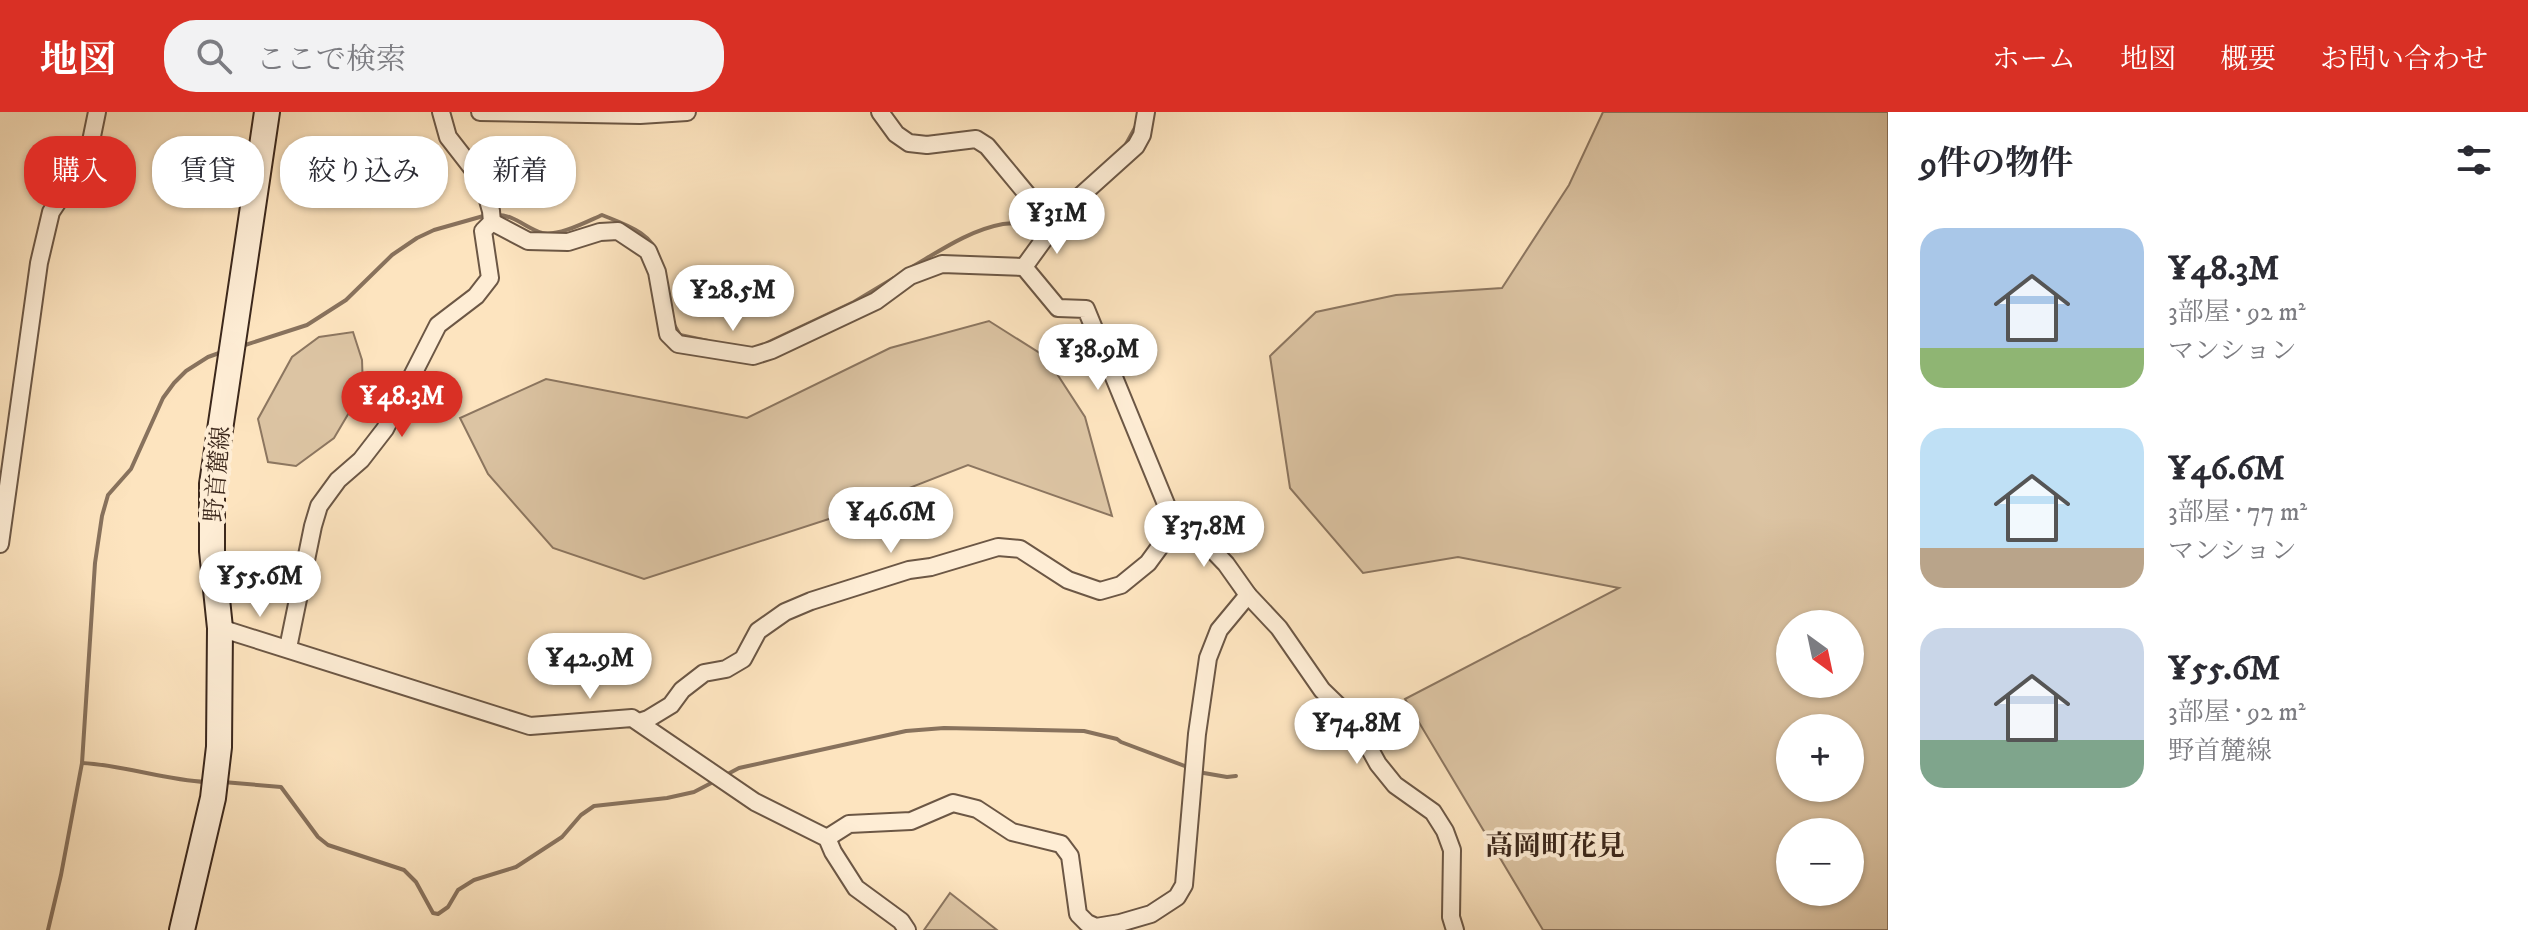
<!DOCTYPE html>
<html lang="ja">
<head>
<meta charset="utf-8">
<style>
	body { margin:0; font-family:"IM FELL DW Pica","Noto Serif JP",serif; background:#f2f2f3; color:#2b2b33; height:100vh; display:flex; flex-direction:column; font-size:30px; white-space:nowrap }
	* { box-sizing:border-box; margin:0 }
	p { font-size:26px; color:#7c7c81 }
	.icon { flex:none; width:44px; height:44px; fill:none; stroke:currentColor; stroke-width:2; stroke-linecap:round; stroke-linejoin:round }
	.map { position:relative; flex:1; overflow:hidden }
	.drawer { display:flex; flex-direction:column; background:#fff; width:640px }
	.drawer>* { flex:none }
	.top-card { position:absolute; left:24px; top:24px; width:760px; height:72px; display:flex; gap:16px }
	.needle { width:52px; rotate:147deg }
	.fabs { position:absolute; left:1776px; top:498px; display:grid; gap:16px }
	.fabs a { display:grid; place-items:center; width:88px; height:88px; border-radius:50%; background:#fff; box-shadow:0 2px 6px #0004; font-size:40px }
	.price { position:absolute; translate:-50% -68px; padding:0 18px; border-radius:28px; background:#fff; color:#222; font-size:26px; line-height:52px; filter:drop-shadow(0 2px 4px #0008) }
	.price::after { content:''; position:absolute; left:50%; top:48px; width:24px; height:18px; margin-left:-12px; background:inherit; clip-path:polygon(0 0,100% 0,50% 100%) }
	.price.current { background:#d93025; color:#fff }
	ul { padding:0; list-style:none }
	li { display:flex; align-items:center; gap:24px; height:200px; padding:0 32px }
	li span { display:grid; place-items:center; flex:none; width:224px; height:160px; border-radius:24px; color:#555 }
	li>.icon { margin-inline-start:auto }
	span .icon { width:96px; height:96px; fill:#fffc; stroke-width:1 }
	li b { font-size:34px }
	h2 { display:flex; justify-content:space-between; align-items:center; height:96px; padding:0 32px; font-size:34px }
	.chip { padding:0 28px; border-radius:32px; background:#fff; box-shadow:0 2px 6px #0004; font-size:28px; line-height:72px }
	.chip.current { background:#d93025; color:#fff }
	header { display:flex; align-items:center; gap:48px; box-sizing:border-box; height:112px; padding:0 40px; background:#d93025; color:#fff }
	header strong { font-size:38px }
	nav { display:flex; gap:44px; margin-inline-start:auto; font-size:28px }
	.search { width:560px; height:72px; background:#f2f2f3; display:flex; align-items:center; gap:20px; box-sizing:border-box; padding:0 28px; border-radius:32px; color:#7c7c81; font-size:30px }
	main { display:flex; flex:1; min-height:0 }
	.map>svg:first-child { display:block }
</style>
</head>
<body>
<header>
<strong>地図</strong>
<div class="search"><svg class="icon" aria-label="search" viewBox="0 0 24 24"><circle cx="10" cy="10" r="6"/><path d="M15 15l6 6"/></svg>ここで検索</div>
<nav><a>ホーム</a><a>地図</a><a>概要</a><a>お問い合わせ</a></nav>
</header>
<main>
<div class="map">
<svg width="1888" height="818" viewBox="0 0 1888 818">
	<rect width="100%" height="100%" fill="#fde4bf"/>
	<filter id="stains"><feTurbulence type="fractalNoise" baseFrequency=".0025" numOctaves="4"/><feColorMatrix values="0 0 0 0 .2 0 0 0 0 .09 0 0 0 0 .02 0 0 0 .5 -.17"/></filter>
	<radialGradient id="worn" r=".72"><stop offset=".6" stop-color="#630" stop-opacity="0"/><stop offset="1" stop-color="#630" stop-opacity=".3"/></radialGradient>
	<!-- green -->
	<g fill="#dcc4a3" stroke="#8c7660" stroke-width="2" fill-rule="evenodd">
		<path d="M1603 0H1888V818H1543L1405 587 1619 476 1458 445 1363 461 1290 376 1270 244 1316 200 1396 183 1502 176 1569 73ZM1850 512V572H1790V512ZM1850 616V676H1790V616ZM1850 720V780H1790V720Z"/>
		<polygon points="989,209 1046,245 1085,305 1112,404 968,353 835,405 644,467 553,436 488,362 460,306 546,267 747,306 890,236"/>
		<polygon points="353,220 362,248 363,277 334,326 296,354 268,350 258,307 292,245 319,225"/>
		<polygon points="950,781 997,818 924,818"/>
	</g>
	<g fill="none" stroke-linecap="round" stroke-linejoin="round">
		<!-- stream -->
		<g stroke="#88725d" stroke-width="4">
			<polyline points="1125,34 1136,14"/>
			<path d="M496 103C513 102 526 116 542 121 558 125 588 109 602 103 624 112 655 121 659 148"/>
			<path d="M912 155C941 138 970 118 1003 112 1016 110 1029 113 1040 108"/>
			<polyline points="673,211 680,223 708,229"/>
			<polyline points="767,231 854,190 894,166"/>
			<polyline points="242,234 307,213 346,188 392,143 417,126 434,118 487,103"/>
			<path d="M82 651C124 653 164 668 206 670"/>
			<polyline points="1198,660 1227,665 1236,664"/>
			<polyline points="724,664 739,656 906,619 944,616 1084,619 1117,627 1121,630 1190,656"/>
			<polyline points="223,670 281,675 318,725 328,733 404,758 416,770 433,801 438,802 448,795 458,778 474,768 516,755 562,725 581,703 594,694 667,686 694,680 717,668"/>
			<polyline points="48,818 61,763 82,651 95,451 102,404 108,383 131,357 163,286 174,271 186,259 208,245 222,240"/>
		</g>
	</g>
	<!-- building -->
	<rect fill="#a08a71" stroke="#3c281c" stroke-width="2" x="98" y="55" width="13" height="26"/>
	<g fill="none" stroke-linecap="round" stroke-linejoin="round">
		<defs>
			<g id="street">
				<polyline points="480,0 640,3 687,0"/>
				<polyline points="880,0 896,22 909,31 927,33 976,27 987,34 1045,104 1045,126 1024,155"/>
				<polyline points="492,110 528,129 568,130 600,120 618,119 648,139 657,160 668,222 678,232 753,244 772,238 876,189 910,164 942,152 1024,155"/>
				<polyline points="1046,115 1136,34 1142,23 1146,0"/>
				<polyline points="1024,155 1058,196 1086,197 1175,414 1203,428 1226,452 1248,483 1279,516 1322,578 1355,610 1378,652 1395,673 1433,700 1445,719 1452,738 1451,805 1455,818"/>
				<polyline points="0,432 39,151 51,100 71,70 90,34 97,0"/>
				<polyline points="220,516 530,614 632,606 755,690 827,726 833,740 856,776 901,809 907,818"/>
				<polyline points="288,536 313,414 319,394 338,368 361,348 385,317 438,213 476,184 490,166 483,119 492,110 491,99 483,70 448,25 441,0"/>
				<polyline points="639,610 648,607 671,593 682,578 704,561 726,557 743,547 758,519 785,500 811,489 909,458 931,455 998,435 1020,437 1068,468 1100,479 1121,473 1148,451 1175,414"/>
				<polyline points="827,726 849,712 911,709 953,691 977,697 1012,720 1061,732 1070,744 1078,802 1087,811 1096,815 1120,811 1151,802 1177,785 1184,773 1197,622 1208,546 1219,518 1248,483"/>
			</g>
			<polyline id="secondary" points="182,818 213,686 219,635 220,516 212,439 212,372 267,0"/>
		</defs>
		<!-- street casing -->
		<use href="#street" stroke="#6c5745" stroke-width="20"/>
		<!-- secondary casing -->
		<use href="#secondary" stroke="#3c281c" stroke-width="28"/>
		<!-- street -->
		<use href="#street" stroke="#feedd5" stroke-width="16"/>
		<!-- secondary -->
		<use href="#secondary" stroke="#feedd5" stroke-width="24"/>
	</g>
	<g text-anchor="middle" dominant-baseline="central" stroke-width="8" stroke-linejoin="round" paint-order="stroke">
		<!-- street labels -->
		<g font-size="24" fill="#3c281c" stroke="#feedd5">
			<text transform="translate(218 362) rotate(-85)">野首麓線</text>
		</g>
		<!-- quarter labels -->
		<g font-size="28" font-weight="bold" fill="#3c281c" stroke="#feedd5">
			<text x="1555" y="734">高岡町花見</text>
		</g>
	</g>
	<rect width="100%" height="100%" filter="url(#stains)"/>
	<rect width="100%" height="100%" fill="url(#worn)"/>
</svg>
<div class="fabs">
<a><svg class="needle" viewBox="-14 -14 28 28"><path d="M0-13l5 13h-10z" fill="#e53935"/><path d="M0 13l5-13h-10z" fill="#7c7c81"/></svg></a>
<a>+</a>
<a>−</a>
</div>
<b class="price" style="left:1057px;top:144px">¥31M</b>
<b class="price" style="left:733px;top:221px">¥28.5M</b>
<b class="price" style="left:1098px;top:280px">¥38.9M</b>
<b class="price current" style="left:402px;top:327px">¥48.3M</b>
<b class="price" style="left:891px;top:443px">¥46.6M</b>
<b class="price" style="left:1204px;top:457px">¥37.8M</b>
<b class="price" style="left:260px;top:507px">¥55.6M</b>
<b class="price" style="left:590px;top:589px">¥42.9M</b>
<b class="price" style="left:1357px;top:654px">¥74.8M</b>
<div class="top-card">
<a class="chip current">購入</a>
<a class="chip">賃貸</a>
<a class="chip">絞り込み</a>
<a class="chip">新着</a>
</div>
</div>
<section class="drawer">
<h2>9件の物件<svg class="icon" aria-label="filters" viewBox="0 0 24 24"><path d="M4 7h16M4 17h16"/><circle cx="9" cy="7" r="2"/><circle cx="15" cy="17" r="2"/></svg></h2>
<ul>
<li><span style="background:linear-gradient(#a9c7e8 75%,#8fb573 0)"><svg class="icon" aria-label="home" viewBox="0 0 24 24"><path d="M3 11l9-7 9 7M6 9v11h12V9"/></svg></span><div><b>¥48.3M</b><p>3部屋 · 92 m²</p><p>マンション</p></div></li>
<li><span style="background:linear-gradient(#bfe0f5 75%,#b9a48a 0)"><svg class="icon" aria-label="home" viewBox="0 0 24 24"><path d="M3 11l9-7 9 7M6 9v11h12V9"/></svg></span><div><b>¥46.6M</b><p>3部屋 · 77 m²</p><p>マンション</p></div></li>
<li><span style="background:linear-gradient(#c9d6e8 70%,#7fa58c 0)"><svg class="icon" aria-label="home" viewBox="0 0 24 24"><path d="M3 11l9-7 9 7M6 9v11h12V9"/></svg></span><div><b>¥55.6M</b><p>3部屋 · 92 m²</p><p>野首麓線</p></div></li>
</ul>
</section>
</main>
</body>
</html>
